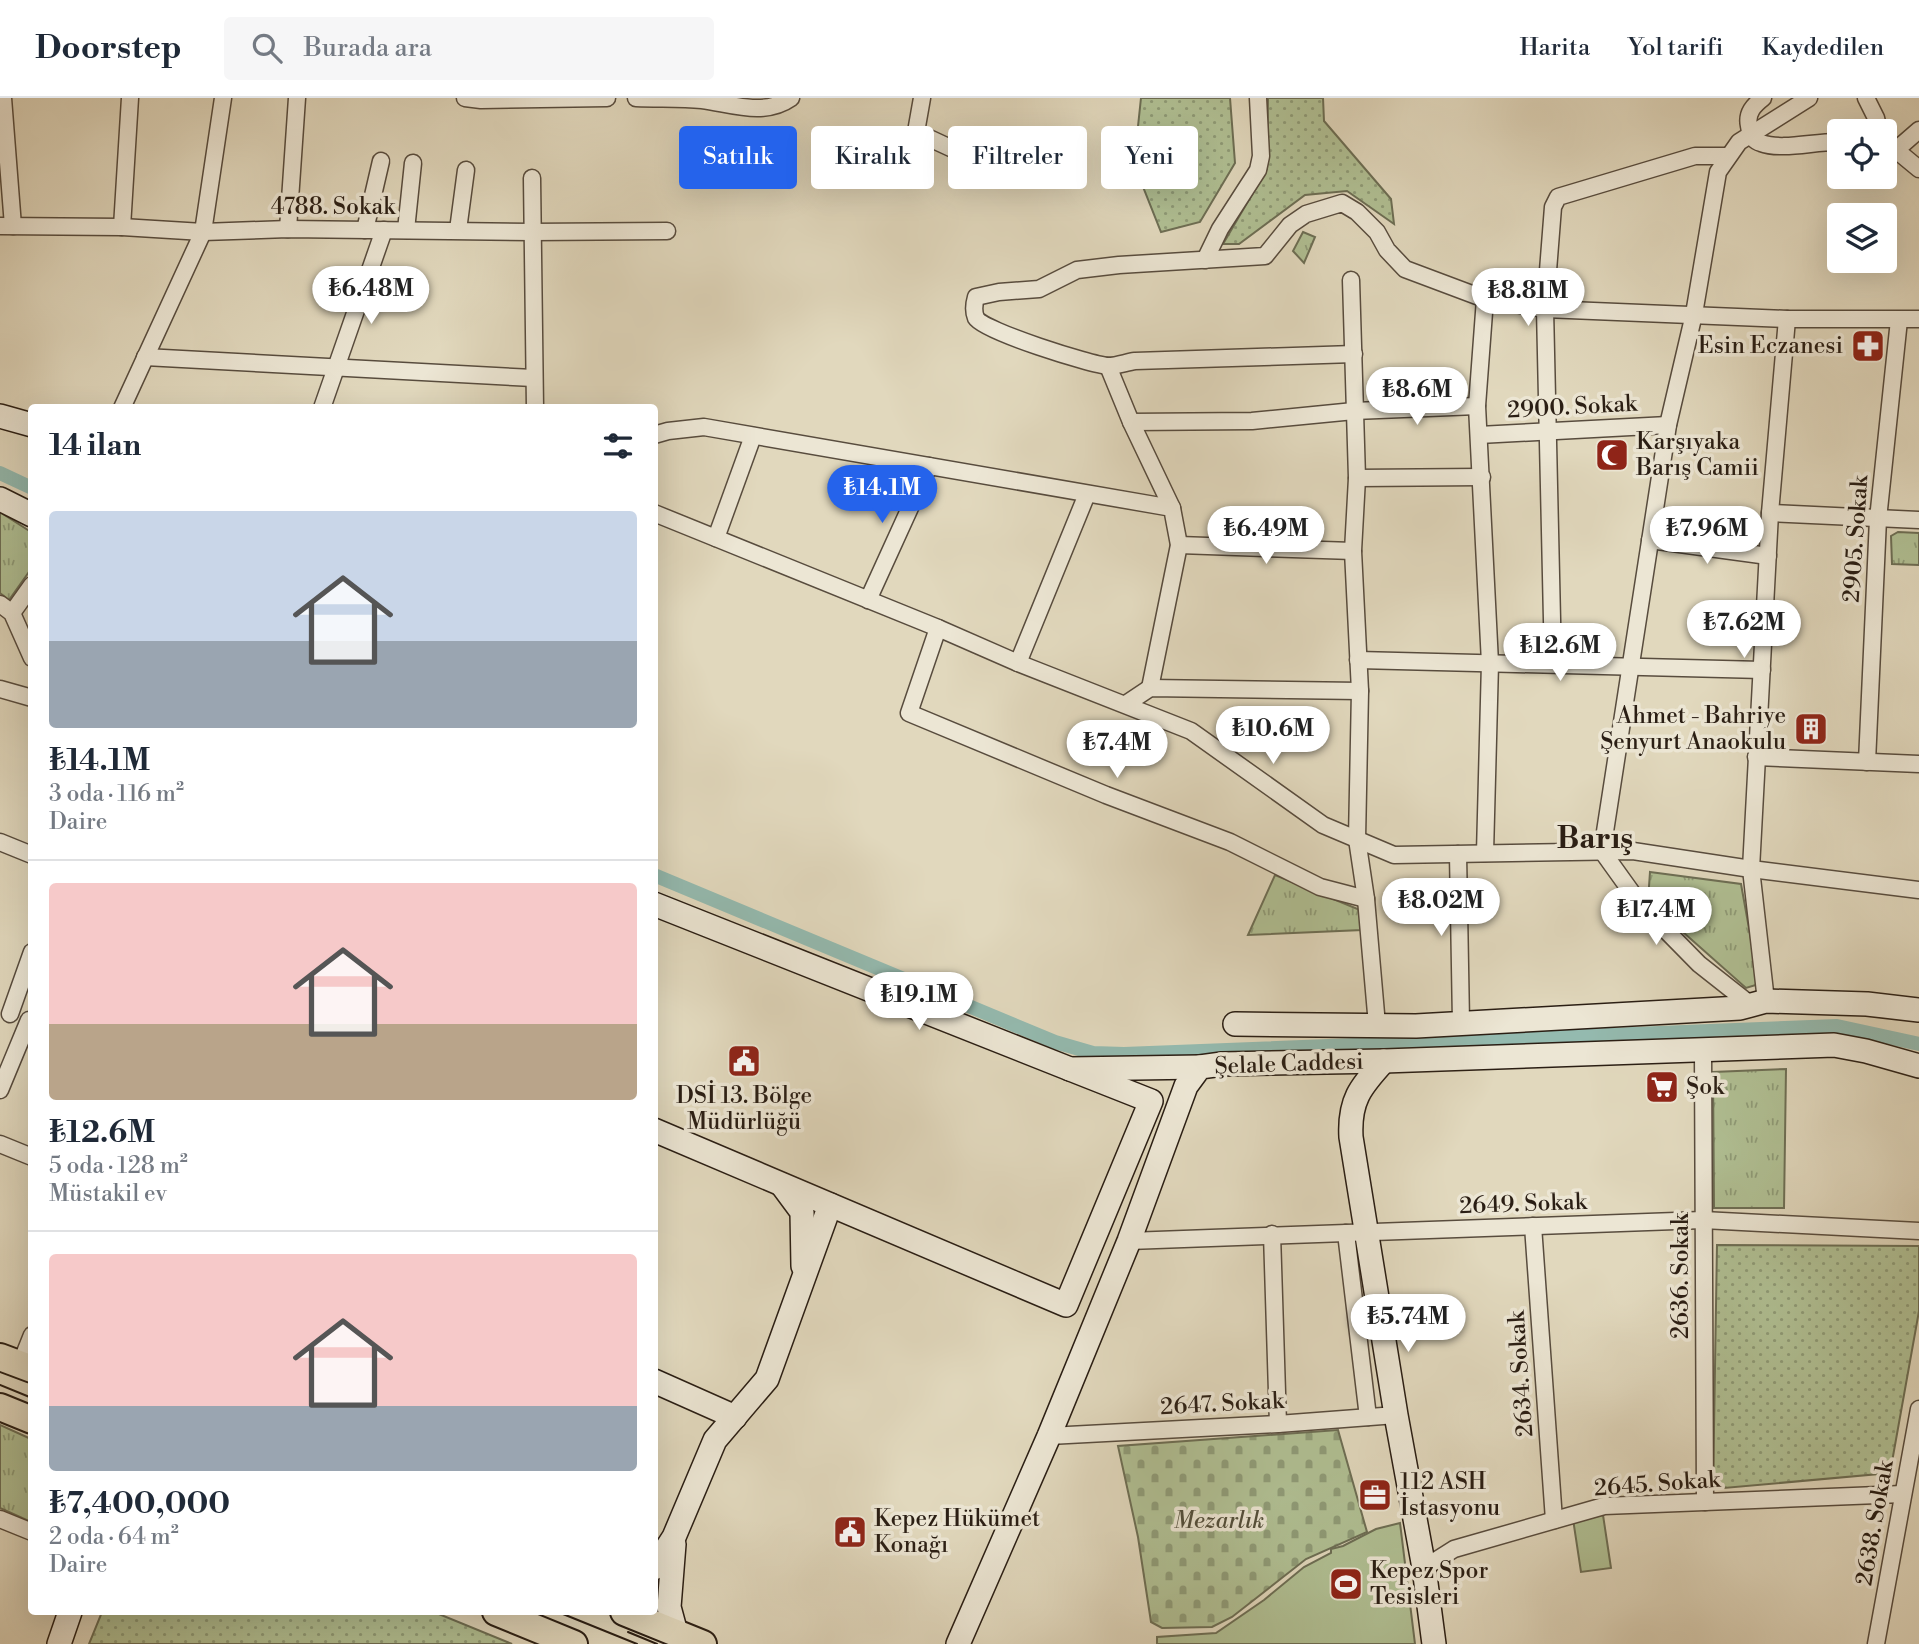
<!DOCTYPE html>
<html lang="tr">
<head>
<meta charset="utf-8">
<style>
	body { margin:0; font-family:"Libre Bodoni",serif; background:#f6f6f7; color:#1f2937; height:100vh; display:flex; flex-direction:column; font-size:26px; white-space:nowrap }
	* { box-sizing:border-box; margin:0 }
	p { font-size:23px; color:#747a83 }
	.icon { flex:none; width:38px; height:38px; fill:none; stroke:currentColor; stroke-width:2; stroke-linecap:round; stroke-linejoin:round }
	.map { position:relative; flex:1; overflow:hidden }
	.drawer { position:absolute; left:28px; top:306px; width:630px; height:1211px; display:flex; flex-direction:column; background:#fff; border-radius:7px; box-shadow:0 7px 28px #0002 }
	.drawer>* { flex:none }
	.hud { position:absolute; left:679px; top:28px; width:665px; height:63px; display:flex; gap:14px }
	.buttons { position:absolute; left:1827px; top:21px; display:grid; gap:14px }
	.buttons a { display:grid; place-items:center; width:70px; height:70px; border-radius:7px; background:#fff; box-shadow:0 7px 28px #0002; font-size:35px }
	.price { position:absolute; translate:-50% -60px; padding:0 16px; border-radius:24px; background:#fff; color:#222; font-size:23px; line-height:46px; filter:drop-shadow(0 2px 4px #0008) }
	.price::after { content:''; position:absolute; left:50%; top:42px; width:21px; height:16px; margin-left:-10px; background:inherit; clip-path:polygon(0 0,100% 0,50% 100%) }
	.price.current { background:#2563eb; color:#fff }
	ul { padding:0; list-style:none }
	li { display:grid; align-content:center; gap:14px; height:371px; padding:0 21px }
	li+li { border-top:2px solid #e0e1e3 }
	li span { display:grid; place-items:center; height:217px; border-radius:7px; color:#555 }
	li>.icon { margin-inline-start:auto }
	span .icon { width:126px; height:126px; fill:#fffc; stroke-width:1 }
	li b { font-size:30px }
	h2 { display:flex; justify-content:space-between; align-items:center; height:84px; padding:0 21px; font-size:30px }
	.chip { padding:0 24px; border-radius:7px; background:#fff; box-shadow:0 7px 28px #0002; font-size:24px; line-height:63px }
	.chip.current { background:#2563eb; color:#fff }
	header { display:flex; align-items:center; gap:42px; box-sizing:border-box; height:98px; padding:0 35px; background:#fff; border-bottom:2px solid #e0e1e3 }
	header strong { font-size:33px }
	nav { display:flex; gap:38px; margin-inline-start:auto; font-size:24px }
	.search { width:490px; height:63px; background:#f6f6f7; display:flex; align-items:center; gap:18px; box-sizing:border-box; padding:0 24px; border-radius:7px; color:#747a83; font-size:26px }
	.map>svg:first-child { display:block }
</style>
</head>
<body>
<header>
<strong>Doorstep</strong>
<div class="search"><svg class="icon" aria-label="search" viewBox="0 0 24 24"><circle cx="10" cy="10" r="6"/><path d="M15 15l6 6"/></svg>Burada ara</div>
<nav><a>Harita</a><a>Yol tarifi</a><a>Kaydedilen</a></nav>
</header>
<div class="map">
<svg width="1919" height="1546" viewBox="0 0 1919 1546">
	<defs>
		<pattern id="grass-dots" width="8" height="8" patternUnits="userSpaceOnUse" patternTransform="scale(1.75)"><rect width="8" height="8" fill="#b0bf93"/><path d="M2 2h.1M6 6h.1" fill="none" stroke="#8f9b77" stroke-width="1.8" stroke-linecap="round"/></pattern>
		<pattern id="cemetery-stones" width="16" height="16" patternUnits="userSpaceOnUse" patternTransform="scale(1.75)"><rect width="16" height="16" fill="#b0bf93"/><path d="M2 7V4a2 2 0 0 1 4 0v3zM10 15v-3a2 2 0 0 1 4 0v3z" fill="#8f9b77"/></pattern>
		<pattern id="park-tufts" width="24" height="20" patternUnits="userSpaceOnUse" patternTransform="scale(1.75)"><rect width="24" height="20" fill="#b0bf93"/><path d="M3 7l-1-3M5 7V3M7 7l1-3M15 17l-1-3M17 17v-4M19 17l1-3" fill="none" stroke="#8f9b77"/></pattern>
	</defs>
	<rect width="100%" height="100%" fill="#e1d8bd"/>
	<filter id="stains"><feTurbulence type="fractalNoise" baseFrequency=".00286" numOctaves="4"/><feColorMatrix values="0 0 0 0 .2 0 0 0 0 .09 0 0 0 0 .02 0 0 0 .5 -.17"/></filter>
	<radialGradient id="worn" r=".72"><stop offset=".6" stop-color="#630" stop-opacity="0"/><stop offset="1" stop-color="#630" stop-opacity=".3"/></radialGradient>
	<!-- grass -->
	<g fill="url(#grass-dots)" stroke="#6d6e54" stroke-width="2">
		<polygon points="1141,0 1230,0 1235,65 1200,124 1161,134 1134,66"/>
		<polygon points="1268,0 1323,0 1324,23 1391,101 1394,126 1347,93 1305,97 1239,146 1223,146 1267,71"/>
		<polygon points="1717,1147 1919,1148 1919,1213 1890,1375 1713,1391"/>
		<polygon points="102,1514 434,1514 512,1546 89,1546"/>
	</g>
	<!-- cemetery -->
	<polygon fill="url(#cemetery-stones)" stroke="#6d6e54" stroke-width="2" points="1338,1332 1367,1434 1306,1461 1232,1519 1212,1529 1162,1530 1151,1524 1138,1439 1118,1348"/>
	<!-- park -->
	<g fill="url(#park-tufts)" stroke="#6d6e54" stroke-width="2">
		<polygon points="1303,134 1315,139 1304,165 1293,153"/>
		<polygon points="0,414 31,434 31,471 9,502 0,495"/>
		<polygon points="1898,434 1919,435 1919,467 1892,466 1891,438"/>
		<polygon points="1650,774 1741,786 1759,886 1746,890 1648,803"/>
		<polygon points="1275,777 1360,812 1362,832 1248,837"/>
		<polygon points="1786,971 1784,1110 1714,1110 1713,974"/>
		<polygon points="0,1327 31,1341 31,1424 0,1410"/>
	</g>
	<!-- garden -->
	<g fill="#b0bf93" stroke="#6d6e54" stroke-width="2">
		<polygon points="1603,1417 1611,1470 1581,1474 1573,1421"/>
		<polygon points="1400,1425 1415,1546 1157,1546 1157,1539 1216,1535 1264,1502 1304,1469 1331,1455 1331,1451 1343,1448 1376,1431"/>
	</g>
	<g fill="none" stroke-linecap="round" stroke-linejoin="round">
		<!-- canal -->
		<g stroke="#94baaf" stroke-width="14">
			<polyline points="0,375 32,390"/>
			<polyline points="654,777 1055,944 1093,955 1124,956 1837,928 1919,946"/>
		</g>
		<defs>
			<g id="street">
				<polyline points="3,0 13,128"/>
				<polyline points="465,0 481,2 607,0"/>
				<path d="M636 0C658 1 680 0 702 2 732 6 764 19 791 0"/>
				<polyline points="922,0 916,34 970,59"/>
				<path d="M1763 0C1754 7 1746 15 1749 28 1750 35 1753 43 1761 45 1782 53 1816 43 1839 44"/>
				<polyline points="1866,0 1876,20 1879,33"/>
				<polyline points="1885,49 1896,52 1919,71"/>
				<polyline points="1896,52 1919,32"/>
				<polyline points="532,80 535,310"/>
				<polyline points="0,128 122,129 203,134 288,131 531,134 667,133"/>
				<polyline points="122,129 130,0"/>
				<polyline points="288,131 297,0"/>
				<polyline points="365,132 381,63"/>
				<polyline points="406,132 413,65"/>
				<polyline points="458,132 466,72"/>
				<polyline points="1205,162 1220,131 1258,72 1261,58 1258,0"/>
				<polyline points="1351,182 1357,380 1353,453 1360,593 1357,741 1366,801 1377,927"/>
				<polyline points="1485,201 1477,308 1490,565 1485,755"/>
				<path d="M1354 256 1135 263C1127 264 1117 268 1108 268 1092 267 983 233 976 220 973 213 974 206 976 199L999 194 1039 191 1077 172 1119 167 1265 158 1290 127 1306 116 1342 105 1357 114 1377 134 1387 152 1405 171 1485 201 1545 211 1787 221H1919"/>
				<polyline points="145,259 533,280"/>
				<polyline points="1108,268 1131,324 1172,410"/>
				<polyline points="122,310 203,134 223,0"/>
				<polyline points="322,310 384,132"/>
				<polyline points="1131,324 1252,323 1354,313 1477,308"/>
				<polyline points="654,337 668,333 704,329 1172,410 1179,447 1150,590"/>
				<polyline points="1479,337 1668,327"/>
				<polyline points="1357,380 1482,379"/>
				<polyline points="654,415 938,530 1018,565 1191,633 1323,727 1394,757 1633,753 1751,771 1919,792"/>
				<polyline points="1770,415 1919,422"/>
				<polyline points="716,440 753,338"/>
				<polyline points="1650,442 1768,458"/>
				<polyline points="1179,447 1353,453"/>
				<polyline points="868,502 929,368"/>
				<polyline points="0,506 12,515 32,560"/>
				<polyline points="12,515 32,487"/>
				<polyline points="938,530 909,615 1106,697 1230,744 1320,789 1366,801"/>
				<polyline points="1358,562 1762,572"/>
				<polyline points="1018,565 1087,396"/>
				<polyline points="1553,566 1545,211 1553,109 1558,99 1695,58 1728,58"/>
				<polyline points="0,591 32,600"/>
				<polyline points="1126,606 1150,590 1360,593"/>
				<polyline points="1756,659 1919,666"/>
				<polyline points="1867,664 1878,421 1899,222"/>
				<polyline points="0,744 32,757"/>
				<polyline points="1458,756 1461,924"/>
				<polyline points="1766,903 1751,771 1770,415 1787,221"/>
				<polyline points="1751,907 1699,866 1640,806 1602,753 1668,327 1694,216 1718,74 1739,44 1809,0"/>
				<polyline points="10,916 32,854"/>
				<polyline points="1703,953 1705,1404"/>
				<polyline points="0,992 29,922"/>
				<polyline points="0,1046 32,1059"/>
				<polyline points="1533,1128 1554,1422"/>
				<polyline points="1346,1135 1368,1319"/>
				<polyline points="1272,1136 1278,1326"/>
				<polyline points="1129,1143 1703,1122 1919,1133"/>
				<polyline points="20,1267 32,1237"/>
				<polyline points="1049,1338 1278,1326 1396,1317"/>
				<polyline points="0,1421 32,1434"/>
				<polyline points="1424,1470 1454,1451 1604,1408 1903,1396"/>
				<polyline points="1876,1546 1919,1311"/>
			</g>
			<g id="secondary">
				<polyline points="0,318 32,327"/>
				<polyline points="0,401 32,417"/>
				<polyline points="654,806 1070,971 1200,969"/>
				<polyline points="1235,926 1416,928 1740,910 1766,903 1867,906 1919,912"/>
				<path d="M1384 963C1360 989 1349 1003 1351 1039L1396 1317 1424 1470 1434 1546"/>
				<polyline points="654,1032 1066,1207 1151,1003 1070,971"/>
				<polyline points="782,1087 802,1114 803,1168"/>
				<polyline points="654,1283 735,1319"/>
				<polyline points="674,1446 669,1509 676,1535"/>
				<polyline points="654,1470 674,1439 715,1342 767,1281 830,1107"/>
				<polyline points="59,1546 70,1514"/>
				<polyline points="958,1546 1049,1338 1129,1143 1186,988 1200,969 1222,966 1384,963 1834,947 1866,953 1919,968"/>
			</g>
			<g id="primary">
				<polyline points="0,1259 32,1271"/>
				<polyline points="0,1309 32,1322"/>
				<polyline points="496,1514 574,1546"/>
				<polyline points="624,1514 703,1546"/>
			</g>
		</defs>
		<!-- street casing -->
		<use href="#street" stroke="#584c3e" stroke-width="19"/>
		<!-- secondary casing -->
		<use href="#secondary" stroke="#2a1e14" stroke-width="26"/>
		<!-- primary casing -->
		<use href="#primary" stroke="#2a1e14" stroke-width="30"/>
		<!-- street -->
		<use href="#street" stroke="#ece6d4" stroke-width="16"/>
		<!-- secondary -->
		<use href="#secondary" stroke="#ece6d4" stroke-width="23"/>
		<!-- primary -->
		<use href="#primary" stroke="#e1d8bd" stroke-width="26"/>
		<!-- tram -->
		<g stroke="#2a1e14" stroke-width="2">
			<polyline points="0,1287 32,1300"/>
			<polyline points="558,1514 637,1546"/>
			<polyline points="628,1534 657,1546"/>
		</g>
	</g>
	<!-- icons -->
	<defs>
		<symbol id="pharmacy-square" viewBox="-11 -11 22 22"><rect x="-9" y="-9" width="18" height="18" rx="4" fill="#8f2418" stroke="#ece6d4"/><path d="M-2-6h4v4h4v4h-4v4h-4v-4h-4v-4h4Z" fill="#fff"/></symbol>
		<symbol id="mosque-square" viewBox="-11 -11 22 22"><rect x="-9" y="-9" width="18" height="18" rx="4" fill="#8f2418" stroke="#ece6d4"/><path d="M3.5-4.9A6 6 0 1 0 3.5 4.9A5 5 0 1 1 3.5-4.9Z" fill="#fff"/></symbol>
		<symbol id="building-square" viewBox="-11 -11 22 22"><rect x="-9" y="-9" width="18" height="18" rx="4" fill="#8f2418" stroke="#ece6d4"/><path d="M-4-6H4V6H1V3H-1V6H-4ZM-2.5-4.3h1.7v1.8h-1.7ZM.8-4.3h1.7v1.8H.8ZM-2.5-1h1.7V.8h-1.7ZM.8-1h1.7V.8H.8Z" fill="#fff"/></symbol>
		<symbol id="civic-square" viewBox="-11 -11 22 22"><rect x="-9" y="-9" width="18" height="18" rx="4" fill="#8f2418" stroke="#ece6d4"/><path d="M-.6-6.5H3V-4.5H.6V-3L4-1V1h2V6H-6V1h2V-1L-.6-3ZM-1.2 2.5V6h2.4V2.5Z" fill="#fff"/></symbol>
		<symbol id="supermarket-square" viewBox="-11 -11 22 22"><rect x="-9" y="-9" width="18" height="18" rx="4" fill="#8f2418" stroke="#ece6d4"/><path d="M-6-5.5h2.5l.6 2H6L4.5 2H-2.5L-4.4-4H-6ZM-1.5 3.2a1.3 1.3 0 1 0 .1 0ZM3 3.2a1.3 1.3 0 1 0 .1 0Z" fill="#fff"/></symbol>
		<symbol id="office-square" viewBox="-11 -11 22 22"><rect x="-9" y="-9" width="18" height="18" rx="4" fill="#8f2418" stroke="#ece6d4"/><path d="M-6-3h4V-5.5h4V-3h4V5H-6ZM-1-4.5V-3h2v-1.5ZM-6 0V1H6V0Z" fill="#fff"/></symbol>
		<symbol id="stadium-square" viewBox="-11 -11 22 22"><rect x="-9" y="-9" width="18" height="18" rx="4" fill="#8f2418" stroke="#ece6d4"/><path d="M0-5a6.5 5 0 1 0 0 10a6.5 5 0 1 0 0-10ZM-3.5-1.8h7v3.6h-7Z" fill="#fff"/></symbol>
	</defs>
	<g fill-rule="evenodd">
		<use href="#pharmacy-square" x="1849" y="229" width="38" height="38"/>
		<use href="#mosque-square" x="1593" y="338" width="38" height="38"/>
		<use href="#building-square" x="1792" y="612" width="38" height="38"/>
		<use href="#civic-square" x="725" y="944" width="38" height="38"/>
		<use href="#supermarket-square" x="1643" y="970" width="38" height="38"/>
		<use href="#office-square" x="1356" y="1378" width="38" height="38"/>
		<use href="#civic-square" x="831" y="1415" width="38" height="38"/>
		<use href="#stadium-square" x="1327" y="1467" width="38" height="38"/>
	</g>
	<g text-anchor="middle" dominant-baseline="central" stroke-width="7" stroke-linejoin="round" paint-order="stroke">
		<!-- street labels -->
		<g font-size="23" fill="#2a1e14" stroke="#ece6d4">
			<text x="333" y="109">4788. Sokak</text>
			<text transform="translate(1572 309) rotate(-3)">2900. Sokak</text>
			<text transform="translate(1856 441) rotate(-86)">2905. Sokak</text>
			<text transform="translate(1289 966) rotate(-2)">Şelale Caddesi</text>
			<text transform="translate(1523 1106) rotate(-2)">2649. Sokak</text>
			<text transform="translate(1681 1178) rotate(-90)">2636. Sokak</text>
			<text transform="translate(1521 1276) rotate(-94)">2634. Sokak</text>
			<text transform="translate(1222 1306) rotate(-3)">2647. Sokak</text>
			<text transform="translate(1657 1386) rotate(-4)">2645. Sokak</text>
			<text transform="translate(1875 1425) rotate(-80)">2638. Sokak</text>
		</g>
		<!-- poi labels -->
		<g font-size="23" fill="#2a1e14" stroke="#ece6d4" text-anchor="start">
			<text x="1843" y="248" text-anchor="end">Esin Eczanesi</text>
			<text x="1636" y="344">Karşıyaka<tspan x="1636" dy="26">Barış Camii</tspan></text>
			<text x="1786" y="618" text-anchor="end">Ahmet - Bahriye<tspan x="1786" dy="26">Şenyurt Anaokulu</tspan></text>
			<text x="1686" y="989">Şok</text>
			<text x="744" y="998" text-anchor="middle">DSİ 13. Bölge<tspan x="744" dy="26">Müdürlüğü</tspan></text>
			<text x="1400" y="1384">112 ASH<tspan x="1400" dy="26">İstasyonu</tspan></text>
			<text x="874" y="1421">Kepez Hükümet<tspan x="874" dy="26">Konağı</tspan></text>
			<text x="1370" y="1473">Kepez Spor<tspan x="1370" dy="26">Tesisleri</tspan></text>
		</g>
		<!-- park labels -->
		<g font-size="23" font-style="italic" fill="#524e3a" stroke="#ece6d4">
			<text x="1219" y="1423">Mezarlık</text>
		</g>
		<!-- district labels -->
		<g font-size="30" font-weight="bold" fill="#2a1e14" stroke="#ece6d4">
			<text x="1595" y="741">Barış</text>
		</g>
	</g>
	<rect width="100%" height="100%" filter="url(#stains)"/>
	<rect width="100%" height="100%" fill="url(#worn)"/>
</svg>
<div class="buttons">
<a><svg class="icon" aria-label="locate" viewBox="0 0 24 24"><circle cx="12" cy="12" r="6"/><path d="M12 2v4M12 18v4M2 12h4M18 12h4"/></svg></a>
<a><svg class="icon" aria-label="layers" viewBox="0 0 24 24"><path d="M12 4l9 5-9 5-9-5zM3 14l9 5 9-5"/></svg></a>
</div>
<b class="price" style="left:371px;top:228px">₺6.48M</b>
<b class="price" style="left:1528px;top:230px">₺8.81M</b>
<b class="price" style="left:1417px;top:329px">₺8.6M</b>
<b class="price current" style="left:882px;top:427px">₺14.1M</b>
<b class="price" style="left:1266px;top:468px">₺6.49M</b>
<b class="price" style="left:1707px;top:468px">₺7.96M</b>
<b class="price" style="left:1744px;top:562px">₺7.62M</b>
<b class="price" style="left:1560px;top:585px">₺12.6M</b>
<b class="price" style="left:1273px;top:668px">₺10.6M</b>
<b class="price" style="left:1117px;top:682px">₺7.4M</b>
<b class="price" style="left:1441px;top:840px">₺8.02M</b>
<b class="price" style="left:1656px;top:849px">₺17.4M</b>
<b class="price" style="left:919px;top:934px">₺19.1M</b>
<b class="price" style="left:1408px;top:1256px">₺5.74M</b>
<div class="hud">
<a class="chip current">Satılık</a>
<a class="chip">Kiralık</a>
<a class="chip">Filtreler</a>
<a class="chip">Yeni</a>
</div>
<section class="drawer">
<h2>14 ilan<svg class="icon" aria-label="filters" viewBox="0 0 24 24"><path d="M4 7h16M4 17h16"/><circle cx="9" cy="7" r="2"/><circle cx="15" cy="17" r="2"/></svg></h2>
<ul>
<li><span style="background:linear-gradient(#c9d6e8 60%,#9aa5b1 0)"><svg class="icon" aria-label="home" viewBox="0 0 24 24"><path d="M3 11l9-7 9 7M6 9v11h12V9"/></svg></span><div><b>₺14.1M</b><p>3 oda · 116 m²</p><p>Daire</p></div></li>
<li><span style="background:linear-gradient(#f6c9c9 65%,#b9a48a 0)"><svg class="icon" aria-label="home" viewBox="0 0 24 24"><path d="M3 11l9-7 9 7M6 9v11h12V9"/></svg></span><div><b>₺12.6M</b><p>5 oda · 128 m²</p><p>Müstakil ev</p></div></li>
<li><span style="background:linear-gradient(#f6c9c9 70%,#9aa5b1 0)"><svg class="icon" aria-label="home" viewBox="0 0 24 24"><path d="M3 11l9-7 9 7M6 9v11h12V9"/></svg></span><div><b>₺7,400,000</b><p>2 oda · 64 m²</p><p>Daire</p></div></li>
</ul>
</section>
</div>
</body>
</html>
